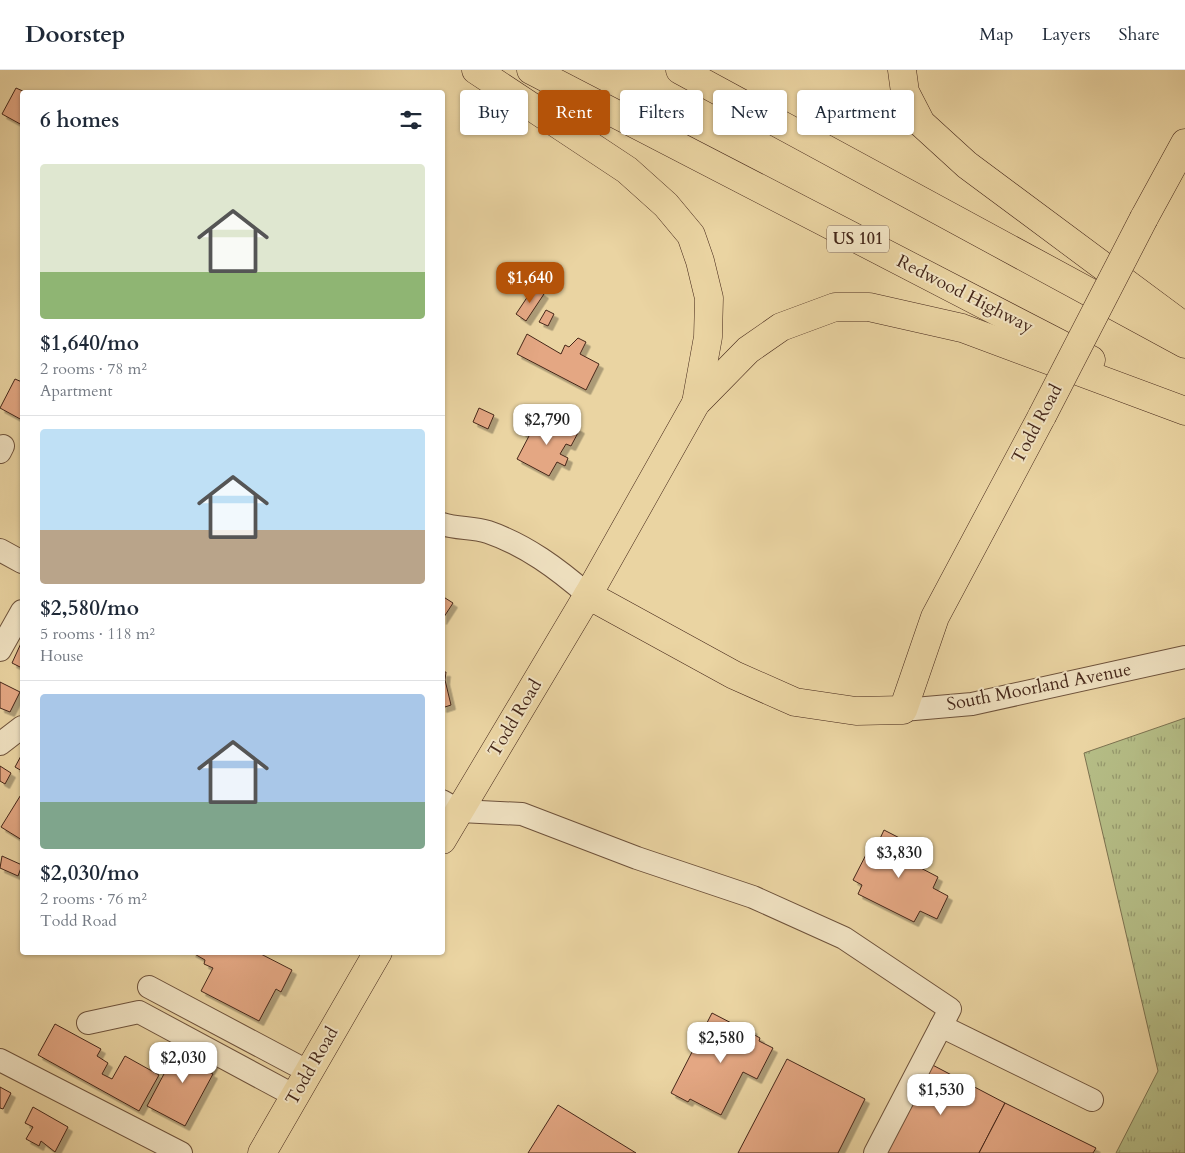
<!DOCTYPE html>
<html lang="en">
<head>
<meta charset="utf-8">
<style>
	body { margin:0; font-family:Cardo,serif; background:#f2f2f3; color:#1f2937; height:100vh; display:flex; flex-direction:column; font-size:19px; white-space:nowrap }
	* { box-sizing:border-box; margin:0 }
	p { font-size:16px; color:#747a83 }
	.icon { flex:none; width:28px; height:28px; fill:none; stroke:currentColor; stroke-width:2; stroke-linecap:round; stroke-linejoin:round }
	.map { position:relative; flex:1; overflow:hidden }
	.details { position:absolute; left:20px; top:20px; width:425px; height:865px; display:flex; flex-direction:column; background:#fff; border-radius:5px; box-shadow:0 1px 4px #0004 }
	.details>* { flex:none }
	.top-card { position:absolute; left:460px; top:20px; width:475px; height:45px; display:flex; gap:10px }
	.price { position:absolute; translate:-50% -42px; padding:0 11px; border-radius:10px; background:#fff; color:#222; font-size:16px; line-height:32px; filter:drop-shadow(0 1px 2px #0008) }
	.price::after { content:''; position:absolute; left:50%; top:30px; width:15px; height:11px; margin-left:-8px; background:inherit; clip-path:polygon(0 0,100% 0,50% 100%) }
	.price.current { background:#b45309; color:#fff }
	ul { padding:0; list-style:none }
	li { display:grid; align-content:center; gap:10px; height:265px; padding:0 20px }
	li+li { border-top:1px solid #e0e1e3 }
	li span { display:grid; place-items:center; height:155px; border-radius:5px; color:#555 }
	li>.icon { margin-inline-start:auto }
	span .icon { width:90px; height:90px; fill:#fffc; stroke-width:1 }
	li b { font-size:21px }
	h2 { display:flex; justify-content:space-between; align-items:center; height:60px; padding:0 20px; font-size:21px }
	.chip { padding:0 18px; border-radius:5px; background:#fff; box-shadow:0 1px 4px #0004; font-size:18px; line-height:45px }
	.chip.current { background:#b45309; color:#fff }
	header { display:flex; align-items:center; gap:30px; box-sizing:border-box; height:70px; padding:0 25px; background:#fff; border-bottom:1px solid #e0e1e3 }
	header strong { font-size:24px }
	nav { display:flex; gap:28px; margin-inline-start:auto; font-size:18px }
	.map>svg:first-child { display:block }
</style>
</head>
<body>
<header>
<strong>Doorstep</strong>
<nav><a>Map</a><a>Layers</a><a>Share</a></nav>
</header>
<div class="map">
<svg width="1185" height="1083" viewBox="0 0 1185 1083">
	<defs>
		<pattern id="grass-tufts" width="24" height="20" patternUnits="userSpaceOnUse" patternTransform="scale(1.25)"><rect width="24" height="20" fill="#b5bd86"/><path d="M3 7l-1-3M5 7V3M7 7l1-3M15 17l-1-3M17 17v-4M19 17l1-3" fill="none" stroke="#95996d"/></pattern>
		<filter id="shadow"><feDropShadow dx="4.5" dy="4.5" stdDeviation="0" flood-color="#0004"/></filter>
	</defs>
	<rect width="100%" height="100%" fill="#ead4a2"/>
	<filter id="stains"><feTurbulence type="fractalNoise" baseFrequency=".004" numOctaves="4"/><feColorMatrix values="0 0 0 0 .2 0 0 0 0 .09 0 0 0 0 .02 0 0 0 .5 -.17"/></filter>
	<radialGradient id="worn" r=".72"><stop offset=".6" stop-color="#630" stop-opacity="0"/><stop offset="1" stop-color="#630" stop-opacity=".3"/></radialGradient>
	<!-- grass -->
	<polygon fill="url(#grass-tufts)" stroke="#7c7250" points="1185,648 1185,1083 1116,1083 1158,1001 1084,683"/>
	<!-- building -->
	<g fill="#e4a783" stroke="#442619" filter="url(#shadow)">
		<polygon points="16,18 25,22 22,22 22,55 2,44"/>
		<polygon points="534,217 544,224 526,251 516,244"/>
		<polygon points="546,240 554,244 548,256 539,252"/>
		<polygon points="527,264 561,284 565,275 569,277 578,268 586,272 580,284 599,294 586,320 517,284"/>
		<polygon points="15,309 22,312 22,350 0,338"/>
		<polygon points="479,338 494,345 488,359 473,352"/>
		<polygon points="561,349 580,359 571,376 566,374 560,384 568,388 565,396 557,392 549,406 517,389 529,366 521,362 528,350 553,364"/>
		<polygon points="442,526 453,533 442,550"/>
		<polygon points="22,571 22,598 12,593"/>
		<polygon points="442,602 446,602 445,610 451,635 442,638"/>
		<polygon points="0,612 20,622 10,642 0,638"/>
		<polygon points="22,684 22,701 15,697"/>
		<polygon points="0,696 11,703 5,714 0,711"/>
		<polygon points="22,723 22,770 1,757"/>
		<polygon points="884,760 921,779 913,794 938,807 933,818 948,826 937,849 920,841 914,852 858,824 862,815 853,810 872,773 877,775"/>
		<polygon points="2,786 22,795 18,806 0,798"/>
		<polygon points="191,882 257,882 292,900 281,922 276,919 259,951 201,921 213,898 204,894 205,890"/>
		<polygon points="712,943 741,958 743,954 753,960 751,963 760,968 759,971 773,978 757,1009 743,1002 721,1045 690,1029 688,1032 671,1023"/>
		<polygon points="55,954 101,979 97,986 108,993 102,1004 112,1009 125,986 159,1005 139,1041 38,985"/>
		<polygon points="182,970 216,989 209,1002 213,1004 185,1056 147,1036"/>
		<polygon points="787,989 865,1029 838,1083 738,1083"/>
		<polygon points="923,990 1005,1033 979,1083 875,1083"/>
		<polygon points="0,1017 11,1023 3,1039 0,1038"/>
		<polygon points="1005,1033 1096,1078 1093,1083 979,1083"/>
		<polygon points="558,1035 636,1083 528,1083"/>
		<polygon points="33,1037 68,1057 55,1082 41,1071 39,1076 26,1069 33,1057 25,1053"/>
	</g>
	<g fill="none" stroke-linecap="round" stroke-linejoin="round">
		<defs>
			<g id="minor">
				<polyline points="0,382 3,376"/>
				<path d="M442 454C457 459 473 457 488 462 526 475 558 499 588 525"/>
				<polyline points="0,480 22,492"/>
				<polyline points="0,580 22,541"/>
				<polyline points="903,640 972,634 1185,587"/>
				<polyline points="0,674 22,657"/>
				<polyline points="442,731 460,741 522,744 637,788 753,827 844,868 950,939 875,1083"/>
				<polyline points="149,917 309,1002"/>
				<polyline points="88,953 139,942 295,1026"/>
				<polyline points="941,956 1092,1030"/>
				<polyline points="0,990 181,1083"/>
			</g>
			<g id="major">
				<polyline points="1144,148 1185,73"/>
				<polyline points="442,770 588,525 734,605 795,632 856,641 903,640 935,547 1042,346"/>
				<polyline points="262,1083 378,882"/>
			</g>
			<g id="highway">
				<polyline points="476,0 627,100 666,135 691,165 700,191 709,228 708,267 696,333"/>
				<polyline points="531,0 1091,290"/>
				<polyline points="680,0 1185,274"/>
				<polyline points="902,0 905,22 921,53 967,95 1185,257"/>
				<polyline points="588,525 696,333 748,280 781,257 835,237 869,237 962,258 1185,341"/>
			</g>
		</defs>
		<!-- minor casing -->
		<use href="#minor" stroke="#6e523b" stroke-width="24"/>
		<!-- major casing -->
		<use href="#major" stroke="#442619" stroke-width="29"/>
		<!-- highway casing -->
		<use href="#highway" stroke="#442619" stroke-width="29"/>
		<!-- minor -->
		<use href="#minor" stroke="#f1e3c3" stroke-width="22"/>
		<!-- major -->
		<use href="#major" stroke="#ead4a2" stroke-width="28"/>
		<!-- highway -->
		<use href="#highway" stroke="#ead4a2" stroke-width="28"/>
		<defs>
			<polyline id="major-bridge" points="1042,346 1144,148"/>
		</defs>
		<!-- major-bridge casing -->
		<use href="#major-bridge" stroke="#442619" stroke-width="29" stroke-linecap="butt"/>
		<!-- major-bridge -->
		<use href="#major-bridge" stroke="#ead4a2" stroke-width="28"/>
	</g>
	<g text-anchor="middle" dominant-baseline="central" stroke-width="4" stroke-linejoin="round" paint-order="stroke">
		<!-- shield labels -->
		<rect fill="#f1e3c3" stroke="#785f4c" stroke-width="1" x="827" y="155.5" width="62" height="27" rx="4"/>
		<g font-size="16" font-weight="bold" fill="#442619">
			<text x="858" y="169">US 101</text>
		</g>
		<!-- street labels -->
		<g font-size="18" fill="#442619" stroke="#f1e3c3">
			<text transform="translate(965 224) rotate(27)">Redwood Highway</text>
			<text transform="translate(1037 354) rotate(-62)">Todd Road</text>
			<text transform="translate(1039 617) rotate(-11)">South Moorland Avenue</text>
			<text transform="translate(515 648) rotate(-59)">Todd Road</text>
			<text transform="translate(312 996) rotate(-60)">Todd Road</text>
		</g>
	</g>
	<rect width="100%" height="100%" filter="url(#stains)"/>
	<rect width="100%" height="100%" fill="url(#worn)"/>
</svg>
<b class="price current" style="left:530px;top:234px">$1,640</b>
<b class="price" style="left:547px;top:376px">$2,790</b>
<b class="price" style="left:899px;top:809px">$3,830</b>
<b class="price" style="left:721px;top:994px">$2,580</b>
<b class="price" style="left:183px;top:1014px">$2,030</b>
<b class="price" style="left:941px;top:1046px">$1,530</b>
<div class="top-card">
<a class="chip">Buy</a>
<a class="chip current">Rent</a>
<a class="chip">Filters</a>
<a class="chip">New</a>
<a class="chip">Apartment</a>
</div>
<section class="details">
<h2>6 homes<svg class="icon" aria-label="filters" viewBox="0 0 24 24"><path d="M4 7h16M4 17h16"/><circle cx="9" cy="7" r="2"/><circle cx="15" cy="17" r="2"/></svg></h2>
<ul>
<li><span style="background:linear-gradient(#dfe7d0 70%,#8fb573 0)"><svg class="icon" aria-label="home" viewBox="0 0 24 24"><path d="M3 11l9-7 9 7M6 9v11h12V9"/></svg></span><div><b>$1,640/mo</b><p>2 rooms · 78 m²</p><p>Apartment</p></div></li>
<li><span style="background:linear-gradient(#bfe0f5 65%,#b9a48a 0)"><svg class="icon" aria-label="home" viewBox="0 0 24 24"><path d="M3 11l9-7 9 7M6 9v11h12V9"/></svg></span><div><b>$2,580/mo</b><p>5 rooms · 118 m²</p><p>House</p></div></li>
<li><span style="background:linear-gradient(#a9c7e8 70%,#7fa58c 0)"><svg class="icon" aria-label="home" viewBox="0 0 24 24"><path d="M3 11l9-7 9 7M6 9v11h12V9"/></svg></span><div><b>$2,030/mo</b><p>2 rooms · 76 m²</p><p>Todd Road</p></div></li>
</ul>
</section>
</div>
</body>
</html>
